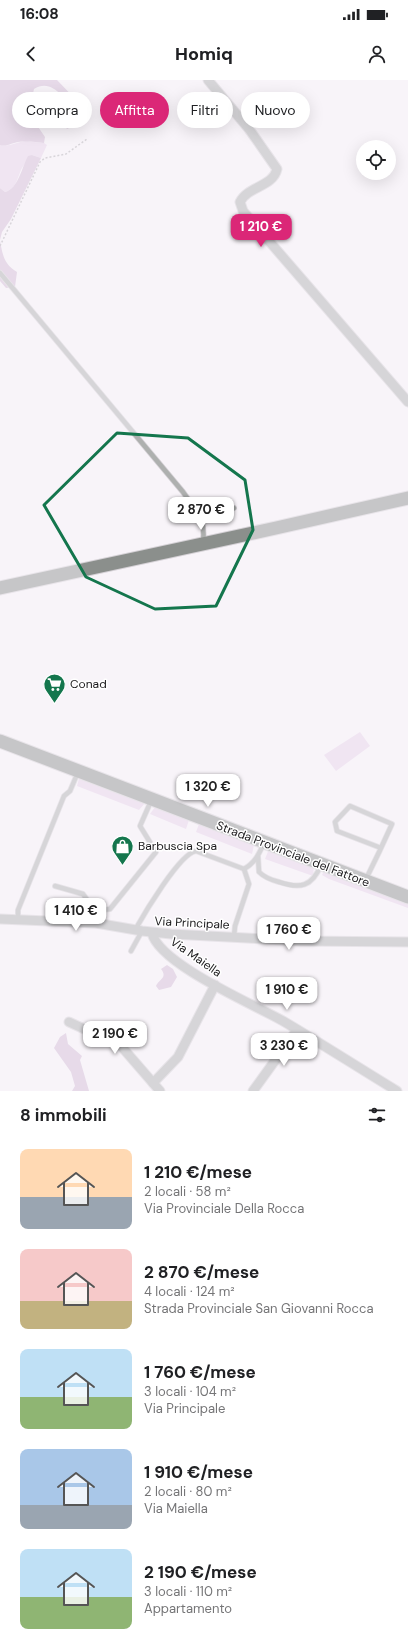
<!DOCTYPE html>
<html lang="it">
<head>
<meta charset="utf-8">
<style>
	body { margin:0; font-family:"DM Sans",sans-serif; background:#f2f2f2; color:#202124; height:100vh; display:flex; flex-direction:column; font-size:15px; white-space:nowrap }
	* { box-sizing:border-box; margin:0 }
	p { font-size:13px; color:#757577 }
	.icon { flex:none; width:22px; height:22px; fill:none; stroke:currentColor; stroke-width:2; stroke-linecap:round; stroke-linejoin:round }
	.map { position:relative; height:1011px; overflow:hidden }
	.drawer { display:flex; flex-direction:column; background:#fff; flex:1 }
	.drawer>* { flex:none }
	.guide { position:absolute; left:12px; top:12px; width:384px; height:36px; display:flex; gap:8px }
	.tools { position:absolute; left:356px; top:60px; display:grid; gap:8px }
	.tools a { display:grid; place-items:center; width:40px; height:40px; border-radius:50%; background:#fff; box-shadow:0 4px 16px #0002; font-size:20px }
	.price { position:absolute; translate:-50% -34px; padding:0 9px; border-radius:8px; background:#fff; color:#222; font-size:13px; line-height:26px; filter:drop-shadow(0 1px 2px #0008) }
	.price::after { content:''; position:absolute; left:50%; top:24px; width:12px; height:9px; margin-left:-6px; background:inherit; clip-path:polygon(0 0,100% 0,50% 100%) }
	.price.current { background:#db2777; color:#fff }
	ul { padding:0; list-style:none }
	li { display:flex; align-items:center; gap:12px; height:100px; padding:0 20px }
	li span { display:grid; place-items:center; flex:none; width:112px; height:80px; border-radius:8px; color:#555 }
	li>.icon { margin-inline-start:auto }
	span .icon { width:48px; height:48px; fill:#fffc; stroke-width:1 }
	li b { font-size:17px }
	h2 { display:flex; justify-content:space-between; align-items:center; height:48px; padding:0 20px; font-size:17px }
	.chip { padding:0 14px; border-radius:18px; background:#fff; box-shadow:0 4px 16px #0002; font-size:14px; line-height:36px }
	.chip.current { background:#db2777; color:#fff }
	.status { display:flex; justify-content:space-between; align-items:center; height:28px; padding:0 20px; background:#fff; direction:ltr }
	.status svg { height:11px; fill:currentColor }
	header { display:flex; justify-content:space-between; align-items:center; height:52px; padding:0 20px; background:#fff; font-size:18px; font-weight:800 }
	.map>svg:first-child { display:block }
</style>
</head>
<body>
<div class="status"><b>16:08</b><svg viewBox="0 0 49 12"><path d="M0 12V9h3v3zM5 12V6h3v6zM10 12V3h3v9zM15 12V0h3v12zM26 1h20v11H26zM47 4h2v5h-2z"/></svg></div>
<header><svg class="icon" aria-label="back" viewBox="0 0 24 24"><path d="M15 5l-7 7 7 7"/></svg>Homiq<svg class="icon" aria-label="person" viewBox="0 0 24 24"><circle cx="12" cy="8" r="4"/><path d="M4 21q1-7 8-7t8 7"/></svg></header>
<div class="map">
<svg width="408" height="1011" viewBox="0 0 408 1011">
	<rect width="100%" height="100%" fill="#f8f4f9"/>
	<!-- green -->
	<g fill="#e7d3e9">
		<path d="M26 61 44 63 47 65 41 78 32 75C29 80 23 85 21 90 17 99 16 109 5 112L0 108V65C9 67 17 62 26 61Z"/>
		<polygon points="360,652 370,666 336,691 324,675"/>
		<polygon points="79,698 145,723 139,730 77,706"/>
		<polygon points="155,727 189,740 186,749 150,734"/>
		<polygon points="199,744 254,765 252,774 196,752"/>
		<polygon points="269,769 314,787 313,796 265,779"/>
		<polygon points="324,791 408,822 408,828 329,799 322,795"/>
	</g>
	<!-- forest -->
	<g fill="#d2bbd5">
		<path d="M0 0H57L83 27 73 38 71 47 67 49 65 46 66 30 62 15C53 7 45 2 34 9 31 19 35 28 32 38L45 57 44 63C36 62 27 61 18 62 11 63 7 67 0 65Z"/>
		<path d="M32 75 41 78 11 139 2 152 0 160V108L5 112C18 109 22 87 28 76Z"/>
		<path d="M0 161C3 176 4 184 17 192L15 207 6 208 0 201Z"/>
		<path d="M167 885 173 889 177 897 171 907 159 910 156 906C159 899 168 898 161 889Z"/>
		<polygon points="66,953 68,964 82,976 80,980 89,1011 72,1011 75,1006 71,992 54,968 60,957"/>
	</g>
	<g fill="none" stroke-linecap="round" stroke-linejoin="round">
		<defs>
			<g id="service">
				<path d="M0 193 183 412C196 431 206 438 203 462"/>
				<polyline points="200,437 234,428"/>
				<path d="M258 776 259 792C265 798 271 800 279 802 300 809 312 807 321 785"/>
				<path d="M366 799C375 781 384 762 392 744L350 726 335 742 337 751 381 768"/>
				<polyline points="55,806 83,814 95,831"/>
				<polyline points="18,839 18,830 64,716 70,711 78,692"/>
				<polyline points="93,843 95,831 110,829 156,772 140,746 151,721"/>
				<path d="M135 850C144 834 180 773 196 771L244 789C255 783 259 774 264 763"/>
				<polyline points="234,857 235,846 249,804 244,789"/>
				<polyline points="131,871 142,851"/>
			</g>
			<g id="minor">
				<path d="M208 0 249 49 277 89C273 107 248 106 240 122L243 131 408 322"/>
				<polyline points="0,839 96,843 142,851 171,854 301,861 408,862"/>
				<path d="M152 853C159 884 255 925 283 941 322 964 359 988 397 1011"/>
				<polyline points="69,942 121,966 160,1011"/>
				<polyline points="153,1003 178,977 215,905"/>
				<polyline points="253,1011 297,950"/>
			</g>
			<g id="secondary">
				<polyline points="0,508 276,448 408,418"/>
				<polyline points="0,661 408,817"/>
			</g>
		</defs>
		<!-- service casing -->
		<use href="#service" stroke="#d5d1d6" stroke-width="6"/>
		<!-- minor casing -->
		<use href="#minor" stroke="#d5d1d6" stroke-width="11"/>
		<!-- secondary casing -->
		<use href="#secondary" stroke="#d5d1d6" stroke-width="15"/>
		<!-- path -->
		<polyline stroke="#b2afb3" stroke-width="1.5" stroke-dasharray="2 2" stroke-linecap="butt" points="0,166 40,82 45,78 66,74 87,59"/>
		<!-- service -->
		<use href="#service" stroke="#aeb0af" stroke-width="4.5"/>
		<!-- minor -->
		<use href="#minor" stroke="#aeb0af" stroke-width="9"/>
		<!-- secondary -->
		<use href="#secondary" stroke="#8b8f8c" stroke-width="13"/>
	</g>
	<!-- marked area -->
	<path d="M0 0H408V1011H0ZM117 353 188 358 245 400 253 450 216 526 155 529 86 497 44 425Z" fill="#f8f4f9" fill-opacity=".55" fill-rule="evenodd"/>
	<path fill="none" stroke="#14764d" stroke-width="3" stroke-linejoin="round" d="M117 353 188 358 245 400 253 450 216 526 155 529 86 497 44 425Z"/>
	<!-- icons -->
	<defs>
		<symbol id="supermarket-pin" viewBox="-11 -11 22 30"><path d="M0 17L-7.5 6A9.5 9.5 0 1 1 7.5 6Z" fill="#14764d" stroke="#fff"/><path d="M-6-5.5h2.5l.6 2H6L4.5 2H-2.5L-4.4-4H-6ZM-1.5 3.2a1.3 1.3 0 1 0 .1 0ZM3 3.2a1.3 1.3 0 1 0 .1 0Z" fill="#fff"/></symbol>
		<symbol id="shop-pin" viewBox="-11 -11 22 30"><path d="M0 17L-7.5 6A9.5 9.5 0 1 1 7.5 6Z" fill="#14764d" stroke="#fff"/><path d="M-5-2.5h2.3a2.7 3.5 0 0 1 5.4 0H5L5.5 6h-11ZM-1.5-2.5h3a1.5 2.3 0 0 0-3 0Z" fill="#fff"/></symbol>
	</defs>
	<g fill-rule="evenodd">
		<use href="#supermarket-pin" x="42" y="592" width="25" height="34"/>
		<use href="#shop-pin" x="110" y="754" width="25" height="34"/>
	</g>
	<g text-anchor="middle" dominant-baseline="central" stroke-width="3" stroke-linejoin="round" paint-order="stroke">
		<!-- poi labels -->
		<g font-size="12" fill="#1b1a1c" stroke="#fff" text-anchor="start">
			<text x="70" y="604">Conad</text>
			<text x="138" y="766">Barbuscia Spa</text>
		</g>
		<!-- street labels -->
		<g font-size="12" fill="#1b1a1c" stroke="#fff">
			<text transform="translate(293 774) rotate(21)">Strada Provinciale del Fattore</text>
			<text transform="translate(192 843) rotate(3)">Via Principale</text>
			<text transform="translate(196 877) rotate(35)">Via Maiella</text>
		</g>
	</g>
</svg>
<div class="tools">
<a><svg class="icon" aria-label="locate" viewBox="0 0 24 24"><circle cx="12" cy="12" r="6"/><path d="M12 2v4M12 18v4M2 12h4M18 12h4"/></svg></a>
</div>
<b class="price current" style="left:261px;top:168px">1 210 €</b>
<b class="price" style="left:201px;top:451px">2 870 €</b>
<b class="price" style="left:208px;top:728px">1 320 €</b>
<b class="price" style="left:76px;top:852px">1 410 €</b>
<b class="price" style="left:289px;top:871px">1 760 €</b>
<b class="price" style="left:287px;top:931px">1 910 €</b>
<b class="price" style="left:115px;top:975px">2 190 €</b>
<b class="price" style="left:284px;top:987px">3 230 €</b>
<div class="guide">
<a class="chip">Compra</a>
<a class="chip current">Affitta</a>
<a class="chip">Filtri</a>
<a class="chip">Nuovo</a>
</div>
</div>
<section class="drawer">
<h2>8 immobili<svg class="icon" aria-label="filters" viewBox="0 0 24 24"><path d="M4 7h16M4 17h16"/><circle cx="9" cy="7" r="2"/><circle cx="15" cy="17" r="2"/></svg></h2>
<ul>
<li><span style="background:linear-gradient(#ffd9b3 60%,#9aa5b1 0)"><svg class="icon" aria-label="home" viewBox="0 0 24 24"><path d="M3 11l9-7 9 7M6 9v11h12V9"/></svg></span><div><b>1 210 €/mese</b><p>2 locali · 58 m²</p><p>Via Provinciale Della Rocca</p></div></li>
<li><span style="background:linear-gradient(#f6c9c9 65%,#c2b280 0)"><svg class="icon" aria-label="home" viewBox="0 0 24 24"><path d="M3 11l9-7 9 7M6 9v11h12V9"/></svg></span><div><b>2 870 €/mese</b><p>4 locali · 124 m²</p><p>Strada Provinciale San Giovanni Rocca</p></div></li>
<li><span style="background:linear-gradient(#bfe0f5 60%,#8fb573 0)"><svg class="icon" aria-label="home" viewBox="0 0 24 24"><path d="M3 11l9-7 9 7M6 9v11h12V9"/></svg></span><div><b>1 760 €/mese</b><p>3 locali · 104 m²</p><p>Via Principale</p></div></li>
<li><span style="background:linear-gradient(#a9c7e8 70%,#9aa5b1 0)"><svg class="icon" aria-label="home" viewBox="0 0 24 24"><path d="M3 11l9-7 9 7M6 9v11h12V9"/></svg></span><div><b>1 910 €/mese</b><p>2 locali · 80 m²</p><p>Via Maiella</p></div></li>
<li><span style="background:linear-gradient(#bfe0f5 60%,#8fb573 0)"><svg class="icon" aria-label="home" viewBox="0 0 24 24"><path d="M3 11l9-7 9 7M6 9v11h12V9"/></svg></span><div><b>2 190 €/mese</b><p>3 locali · 110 m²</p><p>Appartamento</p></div></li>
</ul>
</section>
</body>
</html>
